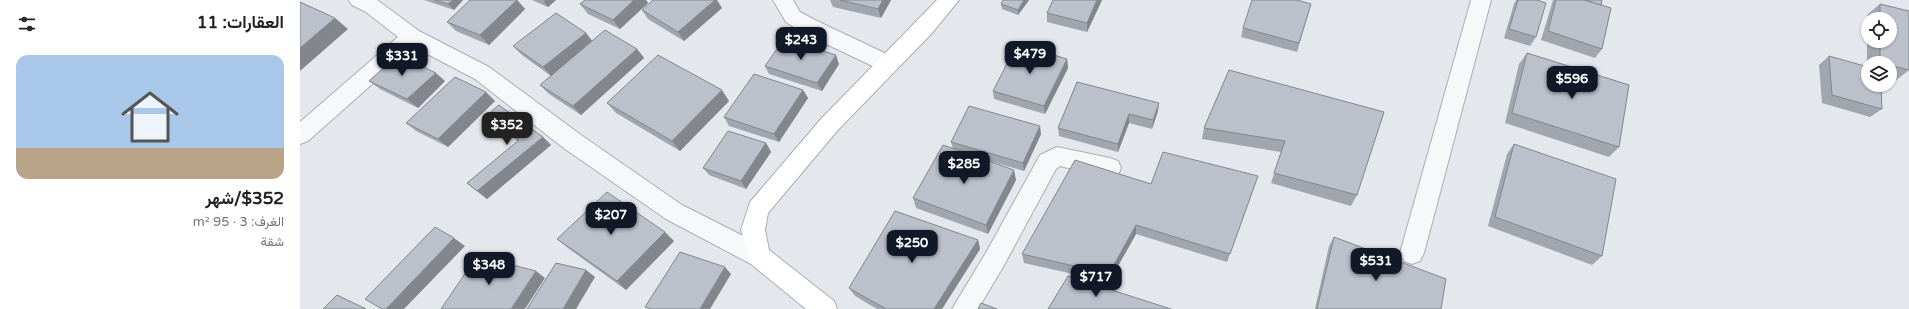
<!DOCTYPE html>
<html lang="ar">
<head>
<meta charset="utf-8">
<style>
	body { margin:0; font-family:"Varela Round",Vazirmatn,sans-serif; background:#f2f2f2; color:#202124; direction:rtl; height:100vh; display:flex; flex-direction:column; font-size:15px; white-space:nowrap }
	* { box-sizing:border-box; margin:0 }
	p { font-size:13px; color:#757577 }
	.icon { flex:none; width:22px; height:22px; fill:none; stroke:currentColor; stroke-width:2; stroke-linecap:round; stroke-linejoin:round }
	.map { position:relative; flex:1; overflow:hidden; direction:ltr }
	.drawer { display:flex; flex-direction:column; background:#fff; width:300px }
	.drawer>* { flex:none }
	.buttons { position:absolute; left:1561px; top:12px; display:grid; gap:8px }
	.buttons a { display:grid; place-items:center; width:36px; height:36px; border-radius:50%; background:#fff; box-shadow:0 1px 3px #0004; font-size:20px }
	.price { position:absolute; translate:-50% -34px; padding:0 9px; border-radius:8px; background:#111827; color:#fff; font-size:13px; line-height:26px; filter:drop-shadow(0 1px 2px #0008) }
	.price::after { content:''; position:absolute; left:50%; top:24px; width:12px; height:9px; margin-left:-6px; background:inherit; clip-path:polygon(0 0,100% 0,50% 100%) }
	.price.on { background:#222; color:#fff }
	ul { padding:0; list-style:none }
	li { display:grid; align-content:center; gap:8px; height:212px; padding:0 16px }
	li+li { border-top:1px solid #e0e0e0 }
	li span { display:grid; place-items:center; height:124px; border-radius:12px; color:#555 }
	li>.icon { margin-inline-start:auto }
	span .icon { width:72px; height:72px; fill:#fffc; stroke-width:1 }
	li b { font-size:17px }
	h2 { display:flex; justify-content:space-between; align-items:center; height:48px; padding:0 16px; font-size:17px }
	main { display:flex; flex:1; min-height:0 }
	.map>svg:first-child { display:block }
</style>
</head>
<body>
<main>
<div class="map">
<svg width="1609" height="309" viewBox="0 0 1609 309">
	<rect width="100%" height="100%" fill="#e4e7ec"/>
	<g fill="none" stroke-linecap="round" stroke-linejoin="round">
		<defs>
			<g id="street">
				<polygon points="49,0 77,0 80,2 119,31 189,67 281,135 382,205 467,248 471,256 467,264 459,267 451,264 366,219 265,149 175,79 114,47 8,141 0,144 0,122 98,37 66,12 52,5"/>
				<polygon points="473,0 493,0 500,12 517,21 595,58 598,64 595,70 588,72 581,70 503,33 486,22"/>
				<polygon points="1171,0 1191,0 1124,253 1120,261 1112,264 1104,261 1100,253"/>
				<polygon points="757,147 810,158 818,161 821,168 818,175 810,178 760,166 756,169 703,267 678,309 652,309 687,251 740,155"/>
			</g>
			<polygon id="secondary" points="637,0 659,0 632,33 537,131 468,213 465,230 469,250 534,301 537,309 506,309 451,264 441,230 450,202 521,119"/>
		</defs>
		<!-- street casing -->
		<use href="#street" stroke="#a9aeb7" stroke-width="2"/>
		<!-- secondary casing -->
		<use href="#secondary" stroke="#a9aeb7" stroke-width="2"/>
		<!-- street -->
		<use href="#street" fill="#f7f8fa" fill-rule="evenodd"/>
		<!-- secondary -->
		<use href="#secondary" fill="#fff" fill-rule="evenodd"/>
	</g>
	<!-- wall -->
	<g fill="#a1a5ae" fill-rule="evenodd">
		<polygon points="124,0 163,0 154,10"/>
		<polygon points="217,0 225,9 189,45 156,31 147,22"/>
		<polygon points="232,0 256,0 248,7"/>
		<polygon points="285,0 346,0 348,3 320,29 288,14 280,4"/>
		<polygon points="530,0 591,0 581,18 533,7"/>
		<polygon points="729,0 718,15 702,9 701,4"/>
		<polygon points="802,0 787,32 747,22 747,13"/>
		<polygon points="1216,0 1237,0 1236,37 1230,46 1204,38 1214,4"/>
		<polygon points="1253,0 1302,0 1301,5 1302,49 1295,58 1241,40"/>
		<polygon points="1011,4 997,52 941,37 943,28"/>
		<path d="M1580 4 1609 11V70L1595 81 1590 79V63H1568V85L1582 109 1570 117 1522 103 1519 65 1529 56 1567 67V15ZM1568 19H1590V41H1568Z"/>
		<polygon points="422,8 384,41 348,19 342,10"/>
		<polygon points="286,33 292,41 337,49 344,58 281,115 249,94 240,85 268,62 251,76 222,55 213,46"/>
		<polygon points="1227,53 1319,147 1309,157 1205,123 1219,64"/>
		<polygon points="767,59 768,68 745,114 694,99 693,91"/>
		<polygon points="539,64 522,91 469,74 465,66"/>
		<polygon points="929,70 1057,195 1051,206 971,183 981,152 902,139 904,128"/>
		<polygon points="69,81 145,81 118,108 80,89"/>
		<polygon points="777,82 858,111 852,129 829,123 818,152 759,136 758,128"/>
		<polygon points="503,90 508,98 479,142 429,126 424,117"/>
		<polygon points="195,101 148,147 116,131 106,123"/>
		<polygon points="429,101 380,151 316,113 307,103"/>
		<polygon points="186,116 243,137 251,145 187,199 167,183 218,141 195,124"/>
		<polygon points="741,134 724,171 675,157 716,180 688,234 616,208 613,198 653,149 651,142"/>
		<polygon points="466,143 471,152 446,189 409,175 403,168"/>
		<polygon points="1214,144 1302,256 1292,265 1188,226 1207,154"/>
		<polygon points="958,176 927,262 836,234 809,282 724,263 722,254 851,184"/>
		<polygon points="1034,237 1141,309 1015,309 1029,246"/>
		<polygon points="257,239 374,241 326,290 268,248"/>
		<polygon points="678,240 680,249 642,309 577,309 555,296 549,288"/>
	</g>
	<!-- shaded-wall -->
	<g fill="#83868d">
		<polygon points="153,0 163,0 154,10 148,4"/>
		<polygon points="217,0 225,9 189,45 180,35"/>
		<polygon points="245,0 256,0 248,7 244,2"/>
		<polygon points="334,0 346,0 348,3 320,29 313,20"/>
		<polygon points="415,0 417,0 422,8 384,41 378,32"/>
		<polygon points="583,0 591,0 581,18 578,9"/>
		<polygon points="724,0 729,0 718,15 718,10"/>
		<polygon points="797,0 802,0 787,32 787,23"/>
		<polygon points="35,18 48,29 0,71 0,48"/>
		<polygon points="286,33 293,42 251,76 243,67"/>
		<polygon points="337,49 344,58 281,115 273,106"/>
		<polygon points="536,55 539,64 522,91 517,83"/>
		<polygon points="767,59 768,68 745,114 744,106"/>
		<polygon points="136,73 145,81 118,108 107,99"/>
		<polygon points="422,90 429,101 380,151 372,141"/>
		<polygon points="503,90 508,98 479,142 474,134"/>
		<polygon points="186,92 195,101 148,147 138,139"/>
		<polygon points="859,103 858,111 852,129 853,120"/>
		<polygon points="829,114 829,123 818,152 818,144"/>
		<polygon points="740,126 741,134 724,171 723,163"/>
		<polygon points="243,137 251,145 187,199 177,191"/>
		<polygon points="466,143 471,152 446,189 441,181"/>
		<polygon points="714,170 716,180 688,234 686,225"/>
		<polygon points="836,225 836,234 809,282 809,274"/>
		<polygon points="365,232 374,241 326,290 317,281"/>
		<polygon points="154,238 165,246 104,309 86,309"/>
		<polygon points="678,240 680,249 642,309 634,309"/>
		<polygon points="425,267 431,274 410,309 400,309"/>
		<polygon points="286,270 295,277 276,309 263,309"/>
		<polygon points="236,271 245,278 225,309 211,309"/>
	</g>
	<!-- building -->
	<g fill="#bbc0ca" stroke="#83868d">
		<polygon points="135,0 153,0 148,4"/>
		<polygon points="170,0 217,0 180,35 147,22"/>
		<polygon points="285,0 334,0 313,20 280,4"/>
		<polygon points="353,0 415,0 378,32 342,10"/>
		<polygon points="540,0 583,0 578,9"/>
		<polygon points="703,0 724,0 718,10 701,4"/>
		<polygon points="753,0 797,0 787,23 747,13"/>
		<polygon points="952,0 997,0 1011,4 999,43 943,28"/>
		<polygon points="1218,0 1237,0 1246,3 1236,37 1209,29"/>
		<polygon points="1256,0 1285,0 1311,8 1302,49 1248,31"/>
		<polygon points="1285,0 1302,0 1301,5"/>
		<polygon points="0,2 35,18 0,48"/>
		<polygon points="1580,4 1609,11 1609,70 1590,65 1590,63 1584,63 1580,62 1580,41 1590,41 1590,19 1580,19"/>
		<polygon points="256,13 286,33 243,67 213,46"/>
		<polygon points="305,30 337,49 273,106 240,85"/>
		<polygon points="484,39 536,55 517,83 465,66"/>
		<polygon points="717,44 767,59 744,106 693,91"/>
		<polygon points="1227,53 1329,85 1319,147 1212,113"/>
		<polygon points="98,55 136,73 107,99 69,81"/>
		<polygon points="358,55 422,90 372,141 307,103"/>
		<polygon points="1529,56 1568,67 1568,85 1581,85 1582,109 1532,95"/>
		<polygon points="929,70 1084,112 1057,195 974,173 985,141 904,128"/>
		<polygon points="454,74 503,90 474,134 424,117"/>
		<polygon points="155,77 186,92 138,139 106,123"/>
		<polygon points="777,82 859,103 853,120 829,114 818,144 758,128"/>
		<polygon points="199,105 243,137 177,191 167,183 219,140 186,116"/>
		<polygon points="669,106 740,126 723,163 651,142"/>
		<polygon points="428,131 466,143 441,181 403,168"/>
		<polygon points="1214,144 1316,179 1302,256 1195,217"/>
		<polygon points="643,145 714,170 686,225 613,198"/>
		<polygon points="863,152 958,176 930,254 836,225 809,274 722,254 775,160 851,184"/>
		<polygon points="307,192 365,232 317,281 257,239"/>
		<polygon points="595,211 678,240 634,309 586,309 549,288"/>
		<polygon points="135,227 154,238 86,309 82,309 65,299"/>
		<polygon points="1034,237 1146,279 1141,309 1017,309"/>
		<polygon points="380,252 425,267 400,309 351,309 345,307"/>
		<polygon points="177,256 236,271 211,309 141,309"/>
		<polygon points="256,263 286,270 263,309 227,309"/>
		<polygon points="768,276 871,309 748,309"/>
		<polygon points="37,295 66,309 23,309"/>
		<polygon points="681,303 697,309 678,309"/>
	</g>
</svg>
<div class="buttons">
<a><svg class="icon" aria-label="locate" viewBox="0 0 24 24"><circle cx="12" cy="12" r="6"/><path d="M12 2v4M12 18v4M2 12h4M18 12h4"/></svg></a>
<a><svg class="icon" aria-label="layers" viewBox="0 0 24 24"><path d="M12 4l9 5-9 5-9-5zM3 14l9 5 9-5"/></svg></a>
</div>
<b class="price" style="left:501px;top:61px">$243</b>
<b class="price" style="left:730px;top:75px">$479</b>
<b class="price" style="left:102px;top:77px">$331</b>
<b class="price" style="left:1272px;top:100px">$596</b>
<b class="price on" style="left:207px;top:146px">$352</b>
<b class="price" style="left:664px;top:185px">$285</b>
<b class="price" style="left:311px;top:236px">$207</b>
<b class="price" style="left:612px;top:264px">$250</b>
<b class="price" style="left:1076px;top:282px">$531</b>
<b class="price" style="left:189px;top:286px">$348</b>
<b class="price" style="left:796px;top:298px">$717</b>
</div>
<section class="drawer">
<h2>العقارات: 11<svg class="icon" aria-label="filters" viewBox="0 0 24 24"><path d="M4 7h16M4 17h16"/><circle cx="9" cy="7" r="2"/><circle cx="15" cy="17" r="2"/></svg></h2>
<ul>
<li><span style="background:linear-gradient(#a9c7e8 75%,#b9a48a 0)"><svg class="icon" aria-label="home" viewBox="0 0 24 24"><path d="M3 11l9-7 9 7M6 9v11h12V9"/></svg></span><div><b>$352/شهر</b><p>الغرف: 3 · 95 m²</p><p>شقة</p></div></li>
</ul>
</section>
</main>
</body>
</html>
